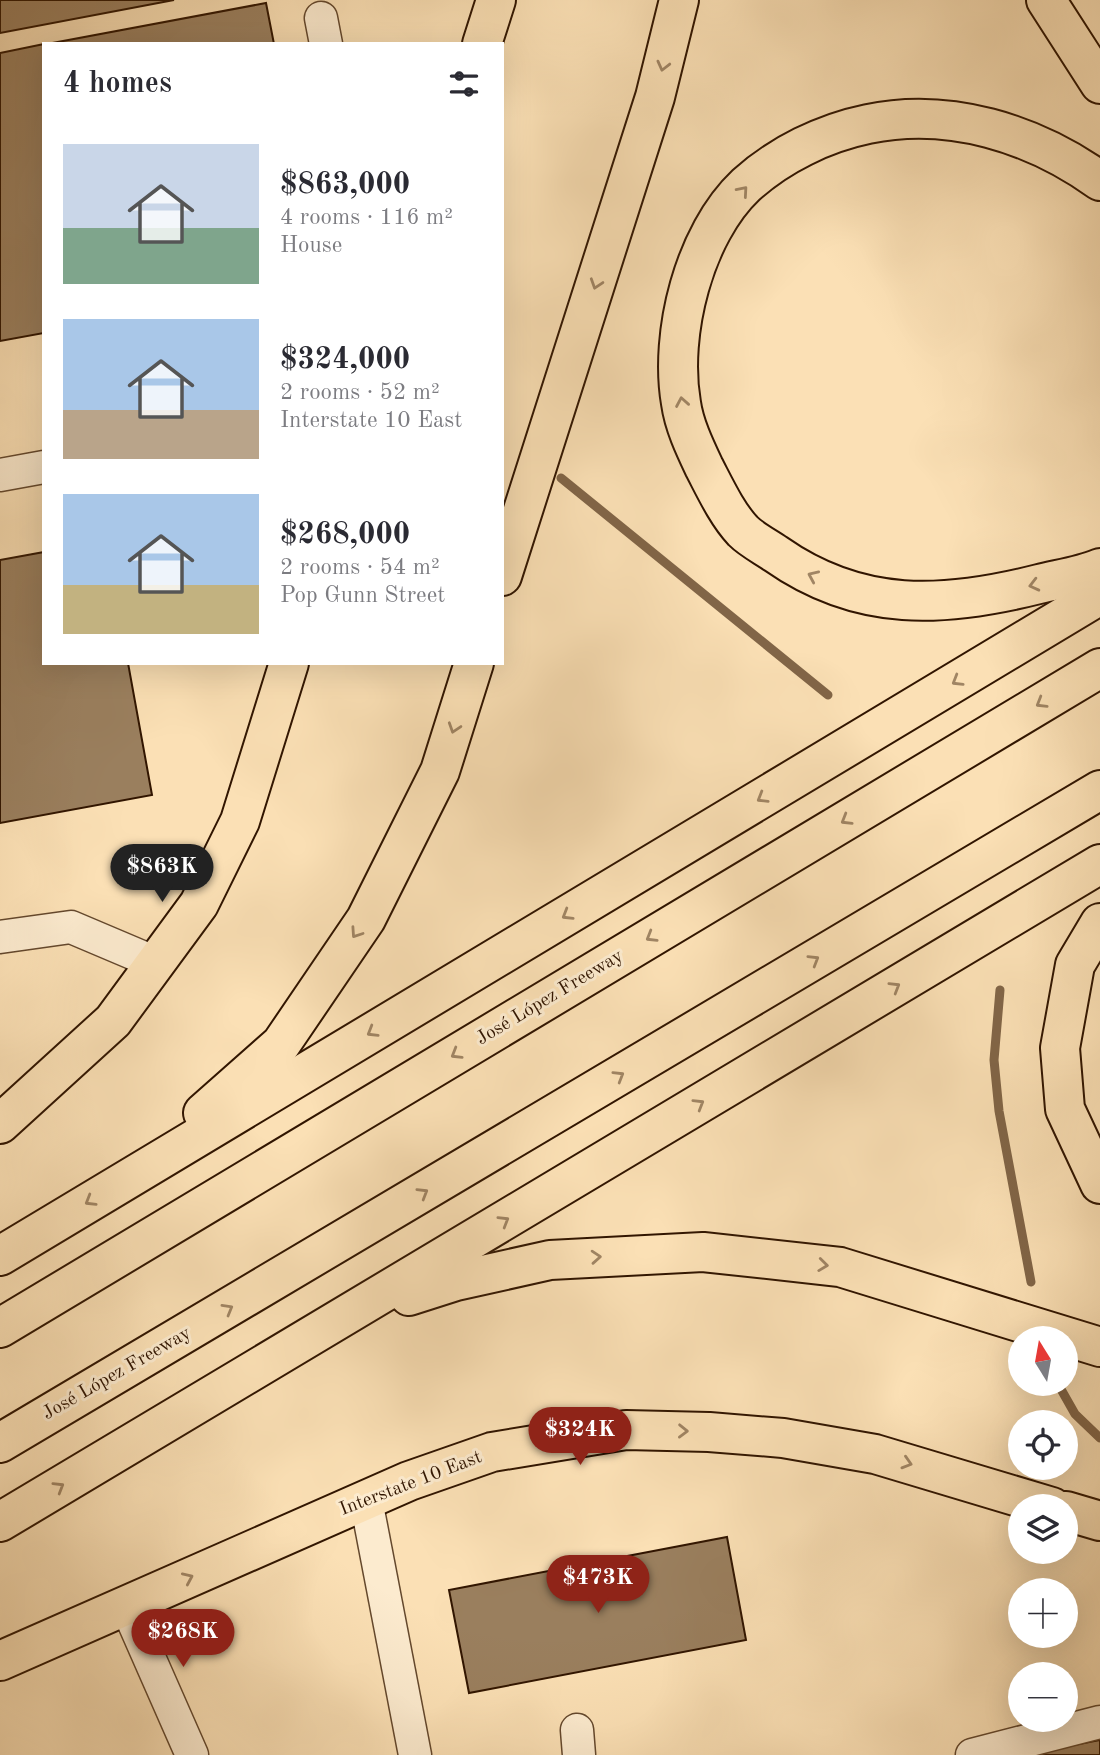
<!DOCTYPE html>
<html lang="en">
<head>
<meta charset="utf-8">
<style>
	body { margin:0; font-family:"Old Standard TT",serif; background:#f7f7f7; color:#2b2b33; height:100vh; display:flex; flex-direction:column; font-size:26px; white-space:nowrap }
	* { box-sizing:border-box; margin:0 }
	p { font-size:23px; color:#7c7c81 }
	.icon { flex:none; width:38px; height:38px; fill:none; stroke:currentColor; stroke-width:2; stroke-linecap:round; stroke-linejoin:round }
	.map { position:relative; flex:1; overflow:hidden }
	.panel { position:absolute; left:42px; top:42px; width:462px; height:623px; display:flex; flex-direction:column; background:#fff; border-radius:0px; box-shadow:0 7px 28px #0002 }
	.panel>* { flex:none }
	.needle { width:46px; rotate:349deg }
	.tools { position:absolute; left:1008px; top:1326px; display:grid; gap:14px }
	.tools a { display:grid; place-items:center; width:70px; height:70px; border-radius:50%; background:#fff; box-shadow:0 7px 28px #0002; font-size:35px }
	.price { position:absolute; translate:-50% -60px; padding:0 16px; border-radius:24px; background:#8f2418; color:#fff; font-size:23px; line-height:46px; filter:drop-shadow(0 2px 4px #0008) }
	.price::after { content:''; position:absolute; left:50%; top:42px; width:21px; height:16px; margin-left:-10px; background:inherit; clip-path:polygon(0 0,100% 0,50% 100%) }
	.price.selected { background:#222; color:#fff }
	ul { padding:0; list-style:none }
	li { display:flex; align-items:center; gap:21px; height:175px; padding:0 21px }
	li span { display:grid; place-items:center; flex:none; width:196px; height:140px; border-radius:0px; color:#555 }
	li>.icon { margin-inline-start:auto }
	span .icon { width:84px; height:84px; fill:#fffc; stroke-width:1 }
	li b { font-size:30px }
	h2 { display:flex; justify-content:space-between; align-items:center; height:84px; padding:0 21px; font-size:30px }
	.map>svg:first-child { display:block }
</style>
</head>
<body>
<div class="map">
<svg width="1100" height="1755" viewBox="0 0 1100 1755">
	<rect width="100%" height="100%" fill="#fbe0b5"/>
	<filter id="stains"><feTurbulence type="fractalNoise" baseFrequency=".00286" numOctaves="4"/><feColorMatrix values="0 0 0 0 .2 0 0 0 0 .09 0 0 0 0 .02 0 0 0 .5 -.17"/></filter>
	<radialGradient id="worn" r=".72"><stop offset=".6" stop-color="#630" stop-opacity="0"/><stop offset="1" stop-color="#630" stop-opacity=".3"/></radialGradient>
	<g fill="none" stroke-linecap="round" stroke-linejoin="round">
		<!-- stream -->
		<g stroke="#816547" stroke-width="9">
			<polyline points="561,478 828,695"/>
			<polyline points="1000,990 994,1060 999,1111 1031,1282"/>
			<polyline points="1058,1384 1075,1414 1100,1438"/>
		</g>
	</g>
	<!-- building -->
	<g fill="#9a7f5e" stroke="#311500" stroke-width="2">
		<polygon points="0,0 174,0 0,33"/>
		<polygon points="266,3 274,44 47,44"/>
		<polygon points="44,44 44,333 0,341 0,53"/>
		<polygon points="44,552 44,663 128,663 152,795 0,823 0,560"/>
		<polygon points="727,1537 746,1640 469,1693 449,1590"/>
		<polygon points="1100,1740 1100,1755 1021,1755"/>
	</g>
	<g fill="none" stroke-linecap="round" stroke-linejoin="round">
		<defs>
			<g id="minor">
				<polyline points="321,18 326,44"/>
				<polyline points="0,475 44,467"/>
				<polyline points="0,937 71,927 156,963"/>
				<polyline points="366,1500 415,1755"/>
				<polyline points="126,1605 192,1755"/>
				<polyline points="577,1730 579,1755"/>
				<polyline points="972,1755 1100,1722"/>
			</g>
			<g id="major">
				<polyline points="482,44 496,0"/>
				<polyline points="0,1124 113,1021 199,904 240,821 289,663"/>
				<polyline points="1066,1511 1100,1521"/>
				<polyline points="0,1661 409,1481 492,1452 626,1430 709,1432 783,1438 875,1454 1052,1507"/>
			</g>
			<g id="highway">
				<polyline points="1046,0 1100,84"/>
				<path d="M1100 181C1033 133 949 107 868 124 824 133 779 155 746 185 694 234 669 334 681 403 684 425 695 448 704 467 715 488 727 514 743 531 752 540 766 547 776 554 860 613 944 608 1039 584 1059 579 1081 576 1100 568"/>
				<polyline points="502,576 655,97 679,0"/>
				<polyline points="1100,923 1075,965 1060,1048 1065,1109 1100,1184"/>
				<polyline points="203,1113 281,1044 366,919 440,771 474,663"/>
				<polyline points="0,1256 1100,595"/>
				<polyline points="409,1296 456,1281 550,1260 703,1252 840,1267 1100,1347"/>
				<polyline points="0,1328 1100,668"/>
				<polyline points="0,1443 1100,790"/>
				<polyline points="0,1522 1100,864"/>
			</g>
		</defs>
		<!-- minor casing -->
		<use href="#minor" stroke="#64482d" stroke-width="35"/>
		<!-- major casing -->
		<use href="#major" stroke="#311500" stroke-width="42"/>
		<!-- highway casing -->
		<use href="#highway" stroke="#311500" stroke-width="42"/>
		<!-- minor -->
		<use href="#minor" stroke="#fcebcf" stroke-width="32"/>
		<!-- major -->
		<use href="#major" stroke="#fbe0b5" stroke-width="38"/>
		<!-- highway -->
		<use href="#highway" stroke="#fbe0b5" stroke-width="38"/>
	</g>
	<!-- one-way arrows -->
	<defs><path id="oneway-chevron" d="M-2-3.5L2.5 0L-2 3.5" fill="none" stroke-width="1.6" stroke-linecap="round" stroke-linejoin="round" transform="scale(1.75)"/></defs>
	<g stroke="#a08564">
		<use href="#oneway-chevron" transform="translate(663 66) rotate(104)"/>
		<use href="#oneway-chevron" transform="translate(743 191) rotate(-49)"/>
		<use href="#oneway-chevron" transform="translate(596 284) rotate(108)"/>
		<use href="#oneway-chevron" transform="translate(682 402) rotate(-100)"/>
		<use href="#oneway-chevron" transform="translate(813 576) rotate(-156)"/>
		<use href="#oneway-chevron" transform="translate(1034 585) rotate(166)"/>
		<use href="#oneway-chevron" transform="translate(957 681) rotate(149)"/>
		<use href="#oneway-chevron" transform="translate(1041 703) rotate(149)"/>
		<use href="#oneway-chevron" transform="translate(454 728) rotate(108)"/>
		<use href="#oneway-chevron" transform="translate(762 798) rotate(149)"/>
		<use href="#oneway-chevron" transform="translate(846 820) rotate(149)"/>
		<use href="#oneway-chevron" transform="translate(567 915) rotate(149)"/>
		<use href="#oneway-chevron" transform="translate(356 933) rotate(124)"/>
		<use href="#oneway-chevron" transform="translate(651 937) rotate(149)"/>
		<use href="#oneway-chevron" transform="translate(814 960) rotate(-31)"/>
		<use href="#oneway-chevron" transform="translate(895 987) rotate(-31)"/>
		<use href="#oneway-chevron" transform="translate(372 1032) rotate(149)"/>
		<use href="#oneway-chevron" transform="translate(456 1054) rotate(149)"/>
		<use href="#oneway-chevron" transform="translate(619 1076) rotate(-31)"/>
		<use href="#oneway-chevron" transform="translate(699 1104) rotate(-31)"/>
		<use href="#oneway-chevron" transform="translate(423 1193) rotate(-31)"/>
		<use href="#oneway-chevron" transform="translate(90 1201) rotate(149)"/>
		<use href="#oneway-chevron" transform="translate(504 1221) rotate(-31)"/>
		<use href="#oneway-chevron" transform="translate(596 1257) rotate(-4)"/>
		<use href="#oneway-chevron" transform="translate(823 1265) rotate(7)"/>
		<use href="#oneway-chevron" transform="translate(228 1309) rotate(-30)"/>
		<use href="#oneway-chevron" transform="translate(683 1431) rotate(1)"/>
		<use href="#oneway-chevron" transform="translate(907 1463) rotate(17)"/>
		<use href="#oneway-chevron" transform="translate(59 1487) rotate(-31)"/>
		<use href="#oneway-chevron" transform="translate(188 1578) rotate(-24)"/>
	</g>
	<g text-anchor="middle" dominant-baseline="central" stroke-width="6" stroke-linejoin="round" paint-order="stroke">
		<!-- street labels -->
		<g font-size="19" fill="#311500" stroke="#fcebcf">
			<text transform="translate(550 998) rotate(-31)">José López Freeway</text>
			<text transform="translate(117 1374) rotate(-30)">José López Freeway</text>
			<text transform="translate(411 1484) rotate(-21)">Interstate 10 East</text>
		</g>
	</g>
	<rect width="100%" height="100%" filter="url(#stains)"/>
	<rect width="100%" height="100%" fill="url(#worn)"/>
</svg>
<div class="tools">
<a><svg class="needle" viewBox="-14 -14 28 28"><path d="M0-13l5 13h-10z" fill="#e53935"/><path d="M0 13l5-13h-10z" fill="#7c7c81"/></svg></a>
<a><svg class="icon" aria-label="locate" viewBox="0 0 24 24"><circle cx="12" cy="12" r="6"/><path d="M12 2v4M12 18v4M2 12h4M18 12h4"/></svg></a>
<a><svg class="icon" aria-label="layers" viewBox="0 0 24 24"><path d="M12 4l9 5-9 5-9-5zM3 14l9 5 9-5"/></svg></a>
<a>+</a>
<a>−</a>
</div>
<b class="price selected" style="left:162px;top:904px">$863K</b>
<b class="price" style="left:580px;top:1467px">$324K</b>
<b class="price" style="left:598px;top:1615px">$473K</b>
<b class="price" style="left:183px;top:1669px">$268K</b>
<section class="panel">
<h2>4 homes<svg class="icon" aria-label="filters" viewBox="0 0 24 24"><path d="M4 7h16M4 17h16"/><circle cx="9" cy="7" r="2"/><circle cx="15" cy="17" r="2"/></svg></h2>
<ul>
<li><span style="background:linear-gradient(#c9d6e8 60%,#7fa58c 0)"><svg class="icon" aria-label="home" viewBox="0 0 24 24"><path d="M3 11l9-7 9 7M6 9v11h12V9"/></svg></span><div><b>$863,000</b><p>4 rooms · 116 m²</p><p>House</p></div></li>
<li><span style="background:linear-gradient(#a9c7e8 65%,#b9a48a 0)"><svg class="icon" aria-label="home" viewBox="0 0 24 24"><path d="M3 11l9-7 9 7M6 9v11h12V9"/></svg></span><div><b>$324,000</b><p>2 rooms · 52 m²</p><p>Interstate 10 East</p></div></li>
<li><span style="background:linear-gradient(#a9c7e8 65%,#c2b280 0)"><svg class="icon" aria-label="home" viewBox="0 0 24 24"><path d="M3 11l9-7 9 7M6 9v11h12V9"/></svg></span><div><b>$268,000</b><p>2 rooms · 54 m²</p><p>Pop Gunn Street</p></div></li>
</ul>
</section>
</div>
</body>
</html>
